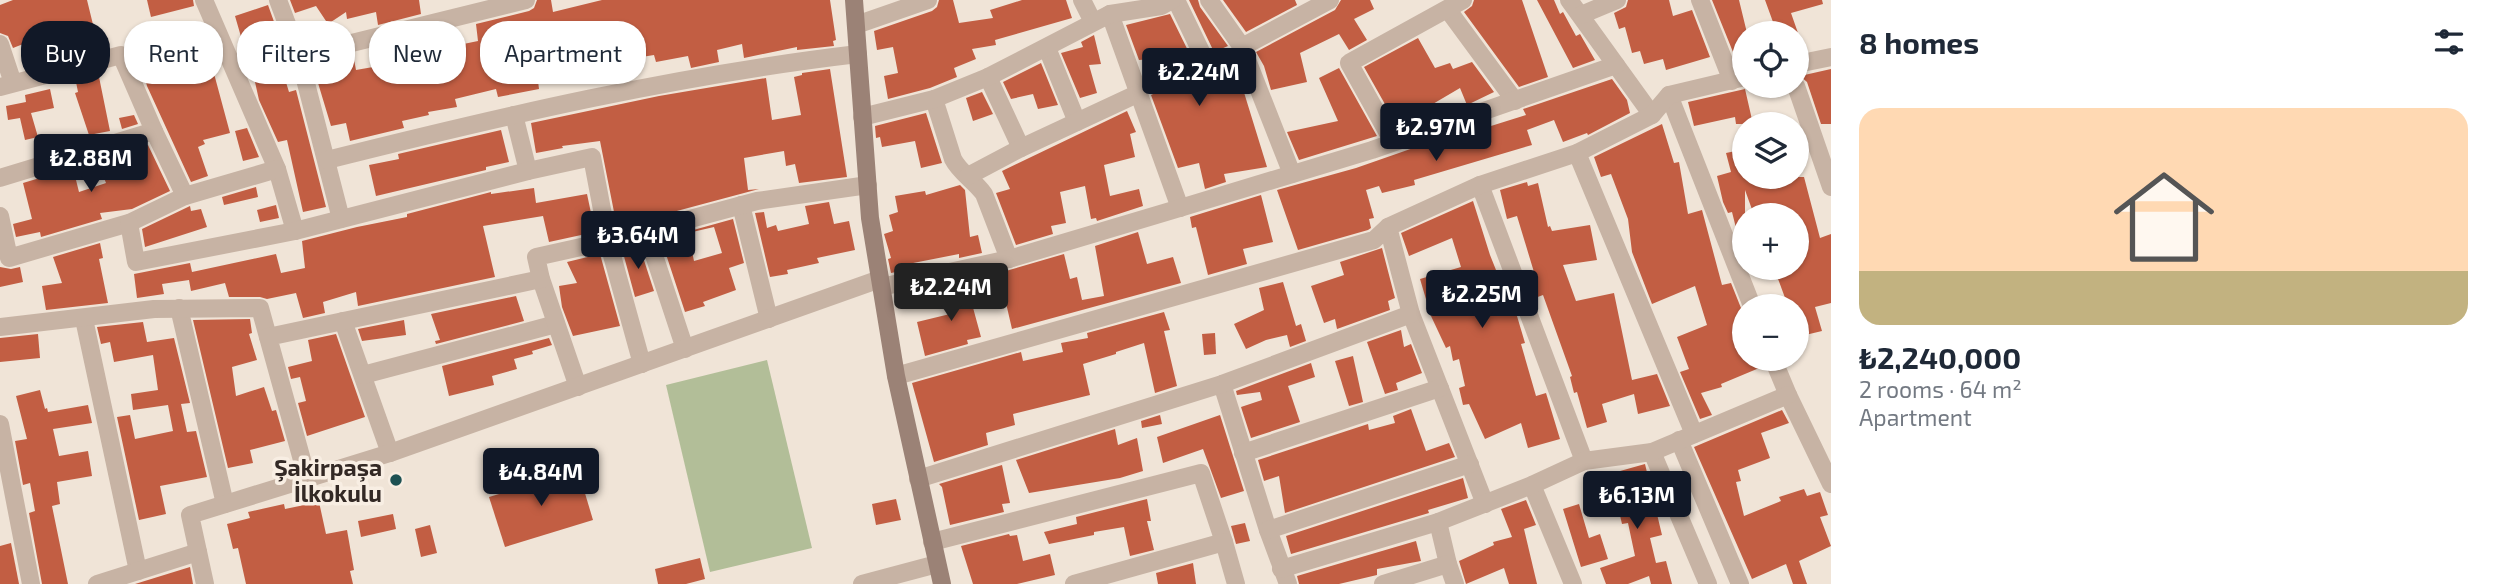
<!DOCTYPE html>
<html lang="en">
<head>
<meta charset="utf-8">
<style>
	body { margin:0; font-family:"Exo 2",sans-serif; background:#f2f2f3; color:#1f2937; height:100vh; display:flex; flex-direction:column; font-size:26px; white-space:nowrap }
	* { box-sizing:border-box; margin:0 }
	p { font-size:23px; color:#747a83 }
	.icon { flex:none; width:38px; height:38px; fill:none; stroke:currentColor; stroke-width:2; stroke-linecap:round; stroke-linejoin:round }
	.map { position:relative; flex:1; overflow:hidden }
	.panel { display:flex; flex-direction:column; background:#fff; width:665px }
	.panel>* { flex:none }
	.hud { position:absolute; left:21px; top:21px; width:665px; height:63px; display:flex; gap:14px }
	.buttons { position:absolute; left:1732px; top:21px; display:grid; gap:14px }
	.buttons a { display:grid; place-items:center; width:77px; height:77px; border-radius:50%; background:#fff; box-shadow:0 2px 5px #0004; font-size:35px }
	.price { position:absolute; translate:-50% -60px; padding:0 16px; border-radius:7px; background:#111827; color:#fff; font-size:23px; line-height:46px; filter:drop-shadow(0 2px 4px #0008) }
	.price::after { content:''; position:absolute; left:50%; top:42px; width:21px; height:16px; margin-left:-10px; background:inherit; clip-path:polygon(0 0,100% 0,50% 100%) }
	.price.on { background:#222; color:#fff }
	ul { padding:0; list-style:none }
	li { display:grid; align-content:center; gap:14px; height:371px; padding:0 28px }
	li+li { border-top:2px solid #e0e1e3 }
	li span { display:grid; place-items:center; height:217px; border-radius:21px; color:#555 }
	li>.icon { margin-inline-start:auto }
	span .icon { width:126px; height:126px; fill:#fffc; stroke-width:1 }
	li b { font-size:30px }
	h2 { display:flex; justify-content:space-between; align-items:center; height:84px; padding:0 28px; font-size:30px }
	.pill { padding:0 24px; border-radius:28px; background:#fff; box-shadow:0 2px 5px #0004; font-size:24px; line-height:63px }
	.pill.on { background:#111827; color:#fff }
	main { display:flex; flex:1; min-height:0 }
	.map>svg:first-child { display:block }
</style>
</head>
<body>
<main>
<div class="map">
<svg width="1831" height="584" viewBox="0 0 1831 584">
	<rect width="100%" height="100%" fill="#f0e4d7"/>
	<!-- green -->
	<polygon fill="#b2be98" points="767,360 812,548 710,572 666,385"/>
	<!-- building -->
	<g fill="#c25e43" fill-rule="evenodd">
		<polygon points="13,0 87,0 99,49 77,55 76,49 46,56 41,37 13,48 8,36 0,33 0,5"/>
		<polygon points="147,0 193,0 194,6 151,17"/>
		<polygon points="290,0 419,0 421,14 378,25 376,12 347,19 346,12 328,24 316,6 295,13"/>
		<polygon points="537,0 551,0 553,12 602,0 830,0 836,40 833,41 834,46 797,50 797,47 744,58 742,44 717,50 719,62 691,68 688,56 656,62 654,55 623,60 627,80 604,84 595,34 560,39 560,44 557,44 563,76 538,81 539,89 498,97 496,89 455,99 457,107 428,112 429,115 402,121 404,128 350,141 346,123 331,126 315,73 330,69 330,66 336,64 335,59 353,54 356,70 390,64 387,46 425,37 426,41 441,37 444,48 478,41 476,24 529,11 534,8"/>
		<polygon points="939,0 953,0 959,23 993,18 990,10 1022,0 1066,0 1072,18 995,40 996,45 972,49 976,59 954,68 957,77 930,88 888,99 884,76 898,73 893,47 877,50 874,31 932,11 937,7"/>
		<polygon points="1189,0 1198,0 1200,7 1228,46 1214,52"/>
		<polygon points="1223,0 1295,0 1297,5 1246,32"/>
		<polygon points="1341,0 1370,0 1374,9 1354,19 1367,40 1349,50 1339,34 1300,53 1307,82 1271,90 1264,66 1256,52 1335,10"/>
		<polygon points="1474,0 1522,0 1548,77 1519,87 1464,12 1472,6"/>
		<polygon points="1537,0 1554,0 1560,14 1563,12 1576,36 1580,34 1595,60 1573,68"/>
		<polygon points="1628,0 1669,0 1673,16 1692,10 1710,57 1666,70 1663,59 1644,64 1640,51 1632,53 1625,27 1619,29 1614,13 1626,7"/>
		<polygon points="1712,0 1739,0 1747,33 1745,33 1745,55 1735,57"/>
		<polygon points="1765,0 1822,0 1823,4 1791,13 1798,33 1777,33"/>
		<polygon points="268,5 282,44 275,46 278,58 267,66 280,63 289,92 296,90 326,207 303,212 287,140 278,142 259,100 255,82 268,79 259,51 246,54 235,16"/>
		<polygon points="1170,14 1198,71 1205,77 1207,83 1238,73 1267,167 1224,174 1226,182 1205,189 1199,163 1178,168 1151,95 1172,85 1164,63 1178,57 1139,60 1126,25"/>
		<polygon points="194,35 201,57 209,55 230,133 203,140 205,144 198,147 208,176 191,182 147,86 140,60 169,53 166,43"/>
		<polygon points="1094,35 1101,64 1089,65 1097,93 1080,98 1061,53 1083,47 1081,42"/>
		<polygon points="1418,38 1435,68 1450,63 1453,69 1472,62 1494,92 1467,105 1460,88 1426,108 1432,117 1399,129 1364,67"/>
		<polygon points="1041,63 1058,105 1038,109 1033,94 1011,99 1003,82"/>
		<polygon points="1339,68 1377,136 1299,160 1287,132 1338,121 1319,78"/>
		<polygon points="830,69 847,177 799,183 795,164 786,166 784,151 744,158 748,190 759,189 617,227 600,141 562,146 563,148 536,153 531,123 659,96 766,78 772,120 801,115 794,77 802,75 802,73"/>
		<polygon points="1831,69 1831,124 1821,124 1807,82 1800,76"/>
		<polygon points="99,77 110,131 89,135 75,93 78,92 76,82"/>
		<polygon points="1612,79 1627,100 1630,113 1588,135 1587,133 1563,142 1554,120 1527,130 1532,145 1414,180 1415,185 1382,193 1379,186 1366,190 1374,218 1369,219 1371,228 1368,230 1298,250 1277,190 1356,168 1439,139 1440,142 1526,115 1523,109"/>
		<polygon points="50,89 54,108 31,113 38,137 25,140 20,118 8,120 6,106 26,102 25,95"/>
		<polygon points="1745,89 1753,124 1736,124 1735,117 1694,126 1688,102"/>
		<polygon points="982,92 993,114 973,121 966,98"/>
		<polygon points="1127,111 1136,132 1130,134 1135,157 1104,165 1110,196 1139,189 1143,206 1097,221 1096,218 1091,219 1085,186 1060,192 1066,223 1051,226 1053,234 1016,245 996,193 1010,189 1002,171"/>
		<polygon points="926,113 942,163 921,168 915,141 882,147 880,137 876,138 875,126"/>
		<polygon points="134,115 138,124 122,129 119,118"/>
		<polygon points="1662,124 1674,163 1679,162 1688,214 1702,210 1722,285 1731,283 1743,313 1737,316 1744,333 1737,336 1745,359 1762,359 1764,366 1721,384 1722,387 1701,393 1712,415 1700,419 1680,372 1689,369 1677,337 1707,325 1695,286 1652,304 1632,252 1628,219 1611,174 1601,177 1594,157"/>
		<polygon points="247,128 259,157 243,161 235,131"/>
		<polygon points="501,130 509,162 486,167 486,170 376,196 369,165 399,159 398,154"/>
		<polygon points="148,145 170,191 132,209 100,213 102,219 41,237 40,232 16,237 13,224 32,219 23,183 73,168 79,192 106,183 99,165 128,155 127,151"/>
		<polygon points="1745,149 1745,177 1804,177 1820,238 1831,234 1831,303 1815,307 1822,331 1797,337 1797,306 1788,306 1774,268 1797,268 1797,215 1754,215 1745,190 1745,244 1740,244 1732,212 1728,213 1723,202 1717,176 1731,172 1726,153"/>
		<polygon points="1527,182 1528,186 1538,183 1548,227 1550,226 1552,231 1590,225 1597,260 1563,265 1576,301 1614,293 1632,380 1657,374 1670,406 1638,414 1634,394 1602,404 1607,422 1587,428 1577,392 1574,393 1570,377 1572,376 1543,295 1535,298 1530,285 1537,282 1517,216 1507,219 1500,190"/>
		<polygon points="960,185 965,190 970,237 978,235 982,253 959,258 959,254 908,264 910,269 891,273 888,259 891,258 884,234 893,231 889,215 898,212 895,196 925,191 926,195"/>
		<polygon points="256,187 258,197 224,205 222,197"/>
		<polygon points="534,188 536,203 587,194 595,232 549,242 543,216 483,226 495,277 358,306 356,292 323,302 325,313 303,318 296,293 267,299 260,297 229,297 225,283 191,291 189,280 162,284 164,294 137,298 134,274 190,263 192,272 276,254 281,273 305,268 302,241 357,227 407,217 407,214 491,192 491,194"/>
		<polygon points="1261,195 1273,242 1243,249 1247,264 1208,275 1196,227 1192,228 1190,217"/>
		<polygon points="1473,201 1490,255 1502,285 1505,284 1514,306 1525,343 1521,344 1536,396 1546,393 1560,439 1528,448 1521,423 1485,439 1469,404 1463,405 1459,388 1465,386 1459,359 1453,361 1450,346 1446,348 1431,316 1420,279 1461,267 1452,238 1409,256 1401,233"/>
		<polygon points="829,202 834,224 849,221 855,250 817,258 819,263 787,270 788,274 770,277 755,213 764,212 767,228 776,225 778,231 809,224 805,206"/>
		<polygon points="276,205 279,218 260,222 257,210"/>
		<polygon points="190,206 191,211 201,209 207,227 145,247 142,229"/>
		<path d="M733 219 744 263 729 268 736 290 703 302 705 306 685 312 661 239ZM714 227 722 253 694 261 688 233Z"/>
		<polygon points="1138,232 1147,264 1173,257 1181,283 1012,329 999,273 1064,254 1070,279 1077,277 1082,300 1104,296 1095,246"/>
		<polygon points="100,243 103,258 99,259 108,303 46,310 42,286 62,283 53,257"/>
		<polygon points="639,245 654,291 635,297 622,249"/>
		<polygon points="1382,248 1395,298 1388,301 1390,310 1337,329 1335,319 1324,323 1311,286 1344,275 1340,262"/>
		<polygon points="600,254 620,326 573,336 562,307 559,286 577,283 567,262"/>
		<polygon points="0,267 11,269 20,267 23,282 0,287"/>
		<polygon points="966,282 981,337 967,340 968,344 925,356 917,322 950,314 943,287"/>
		<polygon points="1283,282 1296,326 1301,324 1306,341 1290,347 1287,335 1266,340 1246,349 1234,324 1264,310 1259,288"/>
		<polygon points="516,296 524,321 436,344 435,341 440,340 431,314"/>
		<polygon points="1164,312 1170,330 1164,331 1177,386 1155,393 1144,343 1116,352 1116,354 1083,364 1090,395 1013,414 1015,425 986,433 988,445 934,462 912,383 1021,352 1023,361 1063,352 1061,343 1088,338 1087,333"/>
		<polygon points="250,319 252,333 249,334 257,360 232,367 236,396 264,387 272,411 276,410 285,441 250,450 253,463 228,468 193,320"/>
		<polygon points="404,320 406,335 362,341 358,329"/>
		<polygon points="143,322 147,342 174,338 190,403 181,404 187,432 196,431 207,477 160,486 166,514 139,520 117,417 130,415 135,439 173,431 168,405 133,410 131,394 158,390 153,355 114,362 110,342 101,344 97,327"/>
		<polygon points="1401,330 1404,347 1411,344 1422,373 1396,383 1398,390 1385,394 1367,342"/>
		<polygon points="1215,333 1216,354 1204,355 1202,334"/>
		<polygon points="38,334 40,358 0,362 0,338"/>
		<polygon points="336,334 365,417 307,436 298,403 306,401 300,377 291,379 288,367 312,361 308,340"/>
		<polygon points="549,338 552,345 532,351 533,354 514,359 517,369 492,376 494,385 449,396 442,366"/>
		<polygon points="1353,356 1363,402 1349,406 1335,361"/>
		<polygon points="1311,363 1315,377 1288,386 1300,422 1251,438 1241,407 1262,400 1260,392 1237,395 1236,391"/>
		<polygon points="40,390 45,409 47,408 48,412 88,405 92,423 53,429 59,456 88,451 92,476 57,482 60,504 52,506 68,584 42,584 29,513 35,511 30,483 23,485 15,441 27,439 16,396"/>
		<polygon points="1411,409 1426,451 1449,443 1455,457 1285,513 1279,476 1264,481 1258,460 1368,424 1369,430 1395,423 1393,416"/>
		<polygon points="1782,410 1789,423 1761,433 1770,458 1738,470 1741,481 1736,482 1744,516 1781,501 1779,497 1804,489 1807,496 1820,492 1828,515 1820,517 1831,546 1799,561 1807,584 1793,584 1786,564 1752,579 1694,447"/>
		<polygon points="1160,415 1162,424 1142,428 1141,421"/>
		<polygon points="1220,415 1244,491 1221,498 1203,449 1163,463 1157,437"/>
		<polygon points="1115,429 1118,445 1137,438 1143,471 1120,478 1029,493 1016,460"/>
		<polygon points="1645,464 1662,535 1650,538 1656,563 1666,561 1672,584 1651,584 1649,576 1628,584 1606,584 1600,568 1635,556 1628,523 1622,524 1615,494 1619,493 1613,473"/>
		<polygon points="1002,465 1010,503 1002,504 1004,512 950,525 942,487 939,484"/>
		<polygon points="578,470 593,520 505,547 489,497"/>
		<polygon points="1463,478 1468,498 1428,510 1429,513 1291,554 1286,536"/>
		<polygon points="896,499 901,520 876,525 872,504"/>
		<polygon points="1147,499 1151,521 1147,521 1154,550 1130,556 1124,527 1094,532 1094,535 1049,544 1044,532 1077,524 1076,517"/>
		<polygon points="1526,500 1536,525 1524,529 1537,584 1509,584 1504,568 1466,584 1459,561 1494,545 1493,542 1512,537 1501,509"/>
		<polygon points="319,502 326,534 347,530 354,570 350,571 353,584 246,584 238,548 233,549 227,524 250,518 248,512 284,504 285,509"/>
		<polygon points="1579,504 1589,538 1600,534 1608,559 1581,567 1563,509"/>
		<polygon points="393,514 396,529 361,537 358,521"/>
		<polygon points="1245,523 1250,541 1236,544 1231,526"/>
		<polygon points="430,525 437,553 421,557 415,529"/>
		<polygon points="1009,534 1010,536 1017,535 1023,561 1050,554 1055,575 1017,584 973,584 961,546"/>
		<polygon points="1416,541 1421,561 1377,569 1377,575 1339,584 1299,584 1297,576"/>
		<polygon points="11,543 19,584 0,584 0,546"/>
		<polygon points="700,558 705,579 686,584 658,584 655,569"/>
		<polygon points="1193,563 1196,584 1158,584 1156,573"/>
		<polygon points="190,567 193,584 135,584"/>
	</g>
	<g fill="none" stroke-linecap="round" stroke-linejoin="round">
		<!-- minor -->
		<g stroke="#c7b3a4" stroke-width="18">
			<polyline points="204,0 277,169 295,231"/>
			<polyline points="278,0 299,56 341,219"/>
			<polyline points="1082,0 1093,22"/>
			<polyline points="1176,0 1208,66"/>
			<polyline points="1209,0 1242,47 1292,174"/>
			<polyline points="1569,0 1652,115"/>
			<polyline points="1700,0 1732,81"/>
			<polyline points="1448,10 1515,101"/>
			<polyline points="1110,14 1180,208"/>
			<polyline points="1581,15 1617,0"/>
			<polyline points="856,25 928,0"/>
			<polyline points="0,44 13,83"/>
			<polyline points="1242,47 1330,0"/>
			<polyline points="1047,48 1077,122"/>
			<polyline points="299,56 526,0"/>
			<polyline points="1797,64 1831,57"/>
			<polyline points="988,77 1021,148"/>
			<polyline points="1796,86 1831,187"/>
			<polyline points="0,87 121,55 154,131 185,196"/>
			<polyline points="1669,95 1752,306"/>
			<path d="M934 99 953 159C960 173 975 181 984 194L1009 259"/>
			<polyline points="514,115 528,171"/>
			<polyline points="862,117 934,99 988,77 1110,14 1161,6 1172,0"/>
			<polyline points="1393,142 1349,63 1463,0"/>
			<polyline points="1577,153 1694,434"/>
			<path d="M327 160C502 116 678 75 858 54"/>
			<polyline points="968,176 1021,148 1139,93"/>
			<polyline points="0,178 154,131"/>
			<polyline points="1480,185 1584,461"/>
			<polyline points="741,205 769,319"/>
			<polyline points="0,216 9,258 129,223 185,196 277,169"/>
			<polyline points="129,223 136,262 295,231 528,171 592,157 608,241 757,201 868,185"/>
			<polyline points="1388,227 1411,314 1485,504"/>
			<polyline points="646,231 685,349"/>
			<polyline points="881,287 1009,259 1180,208 1372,150 1616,65"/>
			<polyline points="179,308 225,504"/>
			<polyline points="84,319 138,571"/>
			<polyline points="343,321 390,453"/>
			<polyline points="0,327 154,309 260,308 268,337"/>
			<polyline points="1773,359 1788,395 1831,484"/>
			<polyline points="363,375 556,324"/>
			<polyline points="896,376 1374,240 1388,227 1480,185 1577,153 1652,115 1669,95 1745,77"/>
			<polyline points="1222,384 1268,530 1288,584"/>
			<polyline points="578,387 541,279 536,257 608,241 642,364"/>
			<polyline points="0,424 31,584"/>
			<polyline points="1679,440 1740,584"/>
			<polyline points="1652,452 1708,584"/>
			<polyline points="1243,453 1440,388"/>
			<polyline points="307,478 268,337 541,279"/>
			<polyline points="918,479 1222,384 1411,314"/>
			<polyline points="1532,485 1573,584"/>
			<polyline points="1438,522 1448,564 1455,584"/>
			<polyline points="1268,530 1470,464"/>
			<polyline points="932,542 1201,473 1224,542"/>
			<polyline points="1281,569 1438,522 1532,485 1584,461 1652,452 1788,395"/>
			<polyline points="97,584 198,552"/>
			<polyline points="205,584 190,515 390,453 880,279"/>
			<polyline points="862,584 937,564"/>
			<polyline points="1074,584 1224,542 1236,584"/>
			<polyline points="1383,584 1448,564"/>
		</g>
		<!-- secondary -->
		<polyline stroke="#9b8276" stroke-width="18" points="854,0 870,218 896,376 942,584"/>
	</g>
	<!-- markers -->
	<circle fill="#1d5153" stroke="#f8eee3" stroke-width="2.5" cx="396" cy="480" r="7"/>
	<g text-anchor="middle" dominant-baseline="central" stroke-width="7" stroke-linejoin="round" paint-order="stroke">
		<!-- poi labels -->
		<g font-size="23" font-weight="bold" fill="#332925" stroke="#f8eee3" text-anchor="end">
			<text x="382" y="467">Şakirpaşa<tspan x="382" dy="26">İlkokulu</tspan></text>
		</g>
	</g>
</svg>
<div class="buttons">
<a><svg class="icon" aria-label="locate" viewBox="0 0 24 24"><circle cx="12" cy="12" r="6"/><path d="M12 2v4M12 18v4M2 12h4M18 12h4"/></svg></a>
<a><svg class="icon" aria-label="layers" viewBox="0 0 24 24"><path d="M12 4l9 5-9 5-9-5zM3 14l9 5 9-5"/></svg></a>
<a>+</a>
<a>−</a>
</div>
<b class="price" style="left:1199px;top:108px">₺2.24M</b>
<b class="price" style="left:1436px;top:163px">₺2.97M</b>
<b class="price" style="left:91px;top:194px">₺2.88M</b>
<b class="price" style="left:638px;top:271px">₺3.64M</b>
<b class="price on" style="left:951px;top:323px">₺2.24M</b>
<b class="price" style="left:1482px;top:330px">₺2.25M</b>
<b class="price" style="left:541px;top:508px">₺4.84M</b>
<b class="price" style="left:1637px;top:531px">₺6.13M</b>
<div class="hud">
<a class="pill on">Buy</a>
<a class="pill">Rent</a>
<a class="pill">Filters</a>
<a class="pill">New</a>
<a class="pill">Apartment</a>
</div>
</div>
<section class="panel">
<h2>8 homes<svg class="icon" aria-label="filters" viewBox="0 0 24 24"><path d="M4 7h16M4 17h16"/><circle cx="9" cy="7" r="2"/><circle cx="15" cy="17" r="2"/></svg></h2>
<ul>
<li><span style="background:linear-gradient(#ffd9b3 75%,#c2b280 0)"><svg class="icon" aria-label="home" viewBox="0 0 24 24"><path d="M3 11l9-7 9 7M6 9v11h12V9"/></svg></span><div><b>₺2,240,000</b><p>2 rooms · 64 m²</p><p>Apartment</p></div></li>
</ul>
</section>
</main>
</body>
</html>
